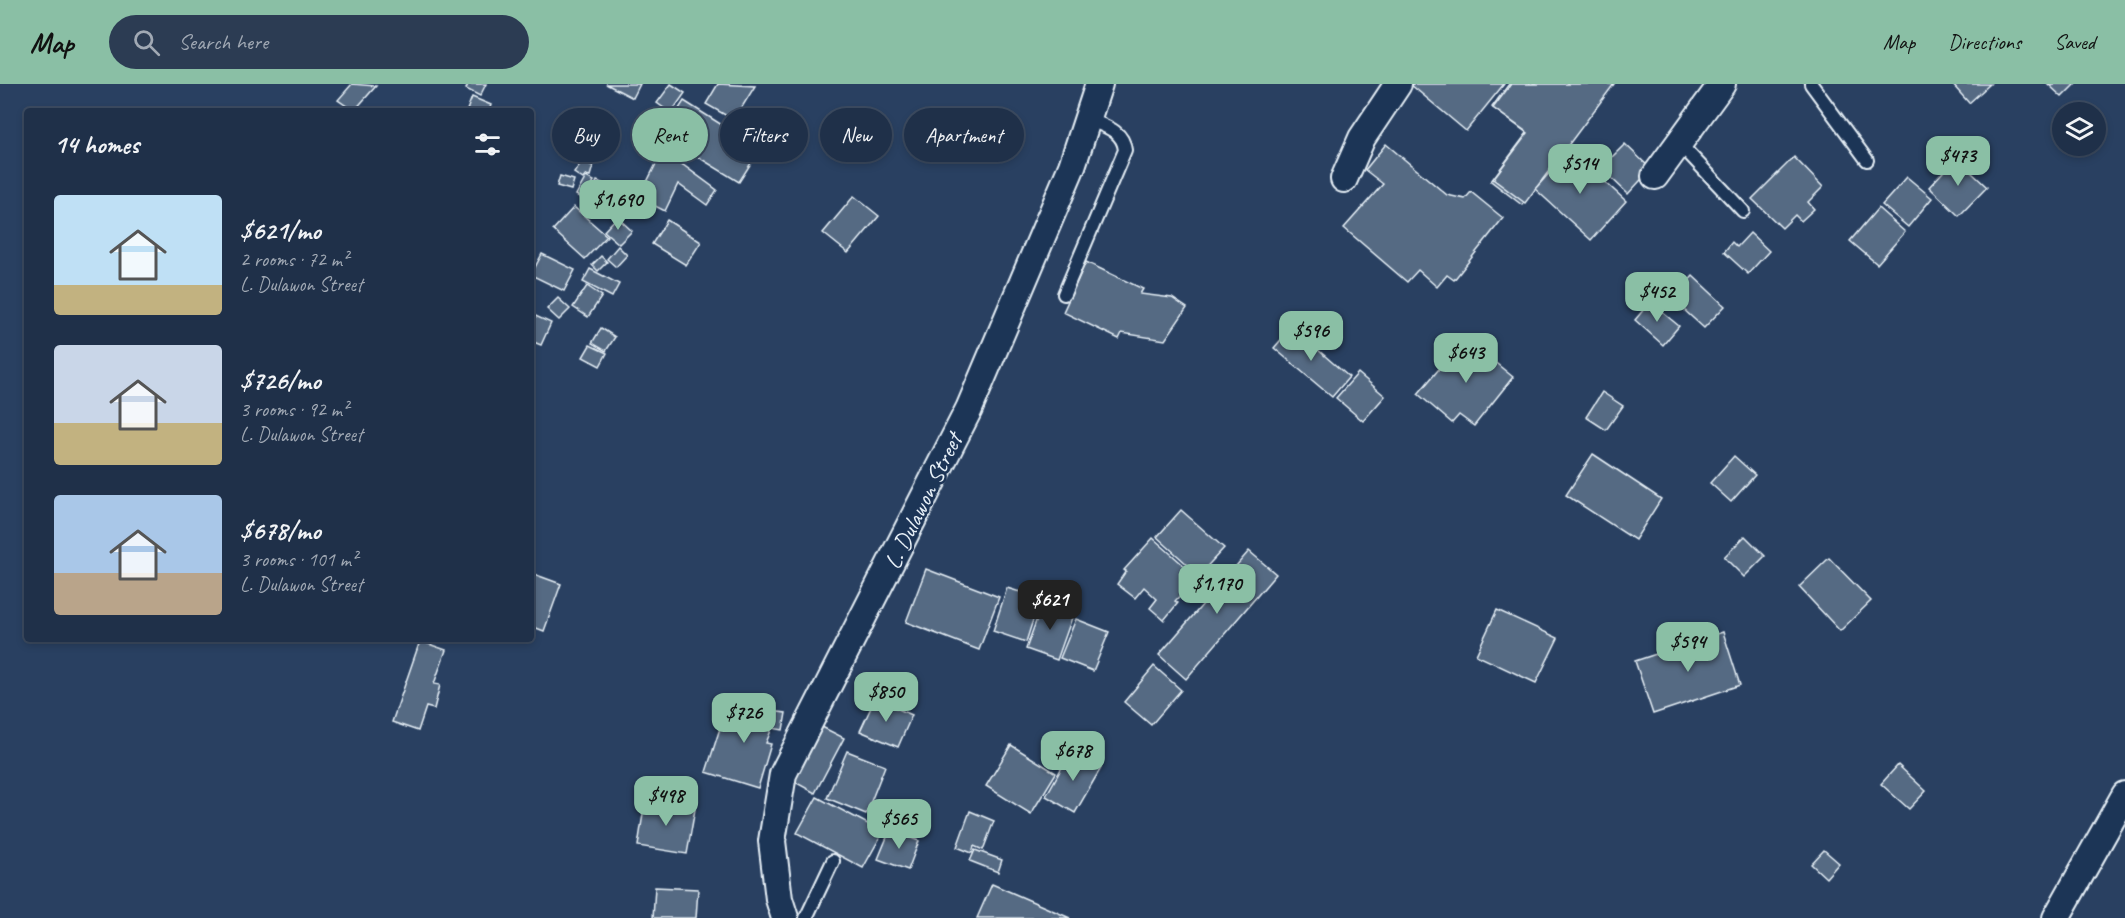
<!DOCTYPE html>
<html lang="en">
<head>
<meta charset="utf-8">
<style>
	body { margin:0; font-family:Caveat,sans-serif; background:#2c3c53; color:#f1f3f6; height:100vh; display:flex; flex-direction:column; font-size:22px; white-space:nowrap }
	* { box-sizing:border-box; margin:0 }
	p { font-size:20px; color:#a1a9b4 }
	.icon { flex:none; width:33px; height:33px; fill:none; stroke:currentColor; stroke-width:2; stroke-linecap:round; stroke-linejoin:round }
	.map { position:relative; flex:1; overflow:hidden }
	.side { position:absolute; left:24px; top:24px; width:510px; height:534px; display:flex; flex-direction:column; background:#1f3049; border-radius:6px; box-shadow:0 3px 9px #0003,0 0 0 2px #3c4b61 }
	.side>* { flex:none }
	.guide { position:absolute; left:552px; top:24px; width:570px; height:54px; display:flex; gap:12px }
	.tools { position:absolute; left:2052px; top:18px; display:grid; gap:12px }
	.tools a { display:grid; place-items:center; width:54px; height:54px; border-radius:50%; background:#1f3049; box-shadow:0 3px 9px #0003,0 0 0 2px #3c4b61; font-size:30px }
	.price { position:absolute; translate:-50% -51px; padding:0 14px; border-radius:12px; background:#8abfa5; color:#111; font-size:20px; line-height:39px; filter:drop-shadow(0 2px 3px #0008) }
	.price::after { content:''; position:absolute; left:50%; top:36px; width:18px; height:14px; margin-left:-9px; background:inherit; clip-path:polygon(0 0,100% 0,50% 100%) }
	.price.selected { background:#222; color:#fff }
	ul { padding:0; list-style:none }
	li { display:flex; align-items:center; gap:18px; height:150px; padding:0 30px }
	li span { display:grid; place-items:center; flex:none; width:168px; height:120px; border-radius:6px; color:#555 }
	li>.icon { margin-inline-start:auto }
	span .icon { width:72px; height:72px; fill:#fffc; stroke-width:1 }
	li b { font-size:26px }
	h2 { display:flex; justify-content:space-between; align-items:center; height:72px; padding:0 30px; font-size:26px }
	.tag { padding:0 21px; border-radius:27px; background:#1f3049; box-shadow:0 3px 9px #0003,0 0 0 2px #3c4b61; font-size:21px; line-height:54px }
	.tag.selected { background:#8abfa5; color:#111 }
	header { display:flex; align-items:center; gap:36px; box-sizing:border-box; height:84px; padding:0 30px; background:#8abfa5; color:#111 }
	header strong { font-size:28px }
	nav { display:flex; gap:33px; margin-inline-start:auto; font-size:21px }
	.search { width:420px; height:54px; background:#2c3c53; display:flex; align-items:center; gap:15px; box-sizing:border-box; padding:0 21px; border-radius:33px; color:#a1a9b4; font-size:22px }
	.map>svg:first-child { display:block }
</style>
</head>
<body>
<header>
<strong>Map</strong>
<div class="search"><svg class="icon" aria-label="search" viewBox="0 0 24 24"><circle cx="10" cy="10" r="6"/><path d="M15 15l6 6"/></svg>Search here</div>
<nav><a>Map</a><a>Directions</a><a>Saved</a></nav>
</header>
<div class="map">
<svg width="2125" height="834" viewBox="0 0 2125 834">
	<rect width="100%" height="100%" fill="#294061"/>
	<filter id="ink" filterUnits="userSpaceOnUse"><feTurbulence type="fractalNoise" baseFrequency=".0167" numOctaves="2"/><feDisplacementMap in="SourceGraphic" scale="12" xChannelSelector="R" yChannelSelector="G"/><feConvolveMatrix kernelMatrix="1 2 1 2 8 2 1 2 1" color-interpolation-filters="sRGB"/></filter>
	<g filter="url(#ink)">
		<!-- building -->
		<g fill="#556a83" stroke="#e8f1f8" stroke-width="1.5">
			<polygon points="352,0 376,2 354,27 338,16"/>
			<polygon points="468,0 486,0 480,12 466,5"/>
			<polygon points="606,0 640,0 633,14"/>
			<polygon points="671,0 685,9 671,29 657,19"/>
			<polygon points="718,0 755,2 734,36 706,20"/>
			<polygon points="1410,0 1504,0 1466,47"/>
			<polygon points="1509,0 1604,0 1610,4 1522,121 1491,97 1527,49 1492,23"/>
			<polygon points="1511,0 1614,0 1525,119 1493,95 1528,49 1493,24"/>
			<polygon points="1952,0 1990,0 1969,19"/>
			<polygon points="2048,0 2075,0 2062,13"/>
			<polygon points="472,13 491,21 489,27 467,26"/>
			<polygon points="684,17 760,65 739,98 662,51"/>
			<polygon points="568,44 580,51 572,65 560,58"/>
			<polygon points="1386,60 1447,111 1465,115 1471,108 1503,134 1454,196 1447,191 1437,203 1418,186 1407,198 1344,144 1383,100 1365,86"/>
			<polygon points="1625,60 1651,85 1628,110 1601,84"/>
			<polygon points="1570,66 1626,117 1591,156 1535,105"/>
			<polygon points="660,72 683,81 717,106 707,121 678,100 665,127 639,114"/>
			<polygon points="1794,73 1823,103 1808,118 1814,125 1801,137 1795,131 1782,144 1752,115"/>
			<polygon points="1956,74 1987,103 1959,132 1929,103"/>
			<polygon points="582,77 593,82 590,92 586,91 583,95 574,89"/>
			<polygon points="560,92 574,96 571,106 557,102"/>
			<polygon points="586,93 594,97 584,116 576,111"/>
			<polygon points="1907,93 1932,114 1908,143 1882,121"/>
			<polygon points="597,97 611,103 607,114 601,112 598,119 589,115"/>
			<polygon points="854,112 879,132 848,169 823,149"/>
			<polygon points="574,123 607,152 585,175 553,146"/>
			<polygon points="1878,124 1905,148 1877,180 1850,157"/>
			<polygon points="617,133 632,147 619,160 604,147"/>
			<polygon points="667,136 701,158 686,181 652,160"/>
			<polygon points="1750,149 1769,167 1748,190 1724,168 1732,158 1737,163"/>
			<polygon points="618,162 627,171 616,183 607,175"/>
			<polygon points="542,170 575,186 564,207 531,191"/>
			<polygon points="601,172 607,178 598,187 592,181"/>
			<polygon points="1086,178 1143,205 1140,210 1172,214 1187,224 1165,256 1122,249 1119,255 1063,228"/>
			<polygon points="590,185 619,200 612,213 583,198"/>
			<polygon points="1693,192 1725,222 1704,244 1672,215"/>
			<polygon points="587,202 602,212 588,233 573,223"/>
			<polygon points="558,214 570,225 559,236 547,225"/>
			<polygon points="1650,218 1679,242 1663,261 1635,236"/>
			<polygon points="531,230 551,239 541,261 531,257"/>
			<polygon points="1292,243 1349,293 1332,313 1274,264"/>
			<polygon points="601,244 615,253 606,267 592,259"/>
			<polygon points="1465,254 1513,293 1474,342 1459,331 1452,339 1418,310"/>
			<polygon points="590,261 607,269 600,282 583,273"/>
			<polygon points="1358,289 1385,312 1363,337 1336,314"/>
			<polygon points="1602,308 1623,322 1606,346 1586,333"/>
			<polygon points="1593,370 1661,415 1635,456 1566,411"/>
			<polygon points="1734,372 1755,391 1731,418 1710,399"/>
			<polygon points="1181,426 1224,464 1199,491 1157,453"/>
			<polygon points="1745,452 1765,472 1744,493 1724,473"/>
			<polygon points="1153,454 1197,493 1175,517 1178,519 1164,536 1150,524 1157,515 1144,503 1135,514 1117,500 1126,487 1124,486"/>
			<polygon points="1249,467 1276,490 1186,595 1159,571"/>
			<polygon points="1829,474 1871,517 1840,547 1799,503"/>
			<polygon points="926,485 999,513 979,566 906,538"/>
			<polygon points="531,489 561,500 544,547 531,542"/>
			<polygon points="1007,504 1040,514 1026,558 993,547"/>
			<polygon points="1043,518 1074,528 1057,576 1026,565"/>
			<polygon points="1497,526 1558,554 1536,599 1476,571"/>
			<polygon points="1076,535 1109,548 1093,587 1060,574"/>
			<polygon points="1723,548 1740,601 1653,630 1635,577"/>
			<polygon points="420,557 446,566 434,600 440,601 434,625 426,623 418,647 392,638"/>
			<polygon points="1154,582 1181,606 1151,641 1124,618"/>
			<polygon points="875,615 912,631 898,663 860,647"/>
			<polygon points="725,621 786,629 783,646 772,644 766,659 771,660 758,704 706,688 722,638"/>
			<polygon points="822,643 844,654 815,709 793,697"/>
			<polygon points="1011,661 1056,689 1031,730 986,702"/>
			<polygon points="847,667 885,682 866,730 827,714"/>
			<polygon points="1071,667 1101,684 1075,729 1046,712"/>
			<polygon points="1898,681 1926,707 1909,725 1881,700"/>
			<polygon points="817,713 883,748 863,784 797,749"/>
			<polygon points="645,717 695,725 687,770 638,762"/>
			<polygon points="970,727 994,737 983,766 974,762 972,769 957,763"/>
			<polygon points="890,746 919,757 908,786 878,775"/>
			<polygon points="975,766 1002,776 998,788 970,777"/>
			<polygon points="1824,766 1839,779 1826,794 1811,780"/>
			<polygon points="992,800 1070,834 977,834"/>
			<polygon points="655,803 698,805 696,834 653,834"/>
		</g>
		<g fill="none" stroke-linecap="round" stroke-linejoin="round">
			<defs>
				<g id="lane">
					<polyline points="1811,0 1867,76"/>
					<polyline points="1679,59 1743,127"/>
					<path d="M1064 210 1125 66C1123 46 1104 42 1088 35"/>
					<polyline points="806,834 833,777"/>
				</g>
				<g id="street">
					<polyline points="1655,92 1722,0"/>
					<polyline points="1344,95 1362,54 1398,0"/>
					<polyline points="785,834 779,815 772,757 783,690 969,325 1072,82 1099,0"/>
					<polyline points="2056,834 2125,711"/>
				</g>
			</defs>
			<!-- lane casing -->
			<use href="#lane" stroke="#e8f1f8" stroke-width="16"/>
			<!-- street casing -->
			<use href="#street" stroke="#e8f1f8" stroke-width="30"/>
			<!-- lane -->
			<use href="#lane" stroke="#1d3557" stroke-width="12"/>
			<!-- street -->
			<use href="#street" stroke="#1d3557" stroke-width="26"/>
		</g>
	</g>
	<g text-anchor="middle" dominant-baseline="central" stroke-width="5" stroke-linejoin="round" paint-order="stroke">
		<!-- street labels -->
		<g font-size="24" fill="#e8f1f8" stroke="#1d3557">
			<text transform="translate(923 417) rotate(-64)">L. Dulawon Street</text>
		</g>
	</g>
</svg>
<div class="tools">
<a><svg class="icon" aria-label="layers" viewBox="0 0 24 24"><path d="M12 4l9 5-9 5-9-5zM3 14l9 5 9-5"/></svg></a>
</div>
<b class="price" style="left:1958px;top:103px">$473</b>
<b class="price" style="left:1580px;top:111px">$514</b>
<b class="price" style="left:618px;top:147px">$1,690</b>
<b class="price" style="left:1657px;top:239px">$452</b>
<b class="price" style="left:1311px;top:278px">$596</b>
<b class="price" style="left:1466px;top:300px">$643</b>
<b class="price" style="left:1217px;top:531px">$1,170</b>
<b class="price selected" style="left:1050px;top:547px">$621</b>
<b class="price" style="left:1688px;top:589px">$594</b>
<b class="price" style="left:886px;top:639px">$850</b>
<b class="price" style="left:744px;top:660px">$726</b>
<b class="price" style="left:1073px;top:698px">$678</b>
<b class="price" style="left:666px;top:743px">$498</b>
<b class="price" style="left:899px;top:766px">$565</b>
<div class="guide">
<a class="tag">Buy</a>
<a class="tag selected">Rent</a>
<a class="tag">Filters</a>
<a class="tag">New</a>
<a class="tag">Apartment</a>
</div>
<section class="side">
<h2>14 homes<svg class="icon" aria-label="filters" viewBox="0 0 24 24"><path d="M4 7h16M4 17h16"/><circle cx="9" cy="7" r="2"/><circle cx="15" cy="17" r="2"/></svg></h2>
<ul>
<li><span style="background:linear-gradient(#bfe0f5 75%,#c2b280 0)"><svg class="icon" aria-label="home" viewBox="0 0 24 24"><path d="M3 11l9-7 9 7M6 9v11h12V9"/></svg></span><div><b>$621/mo</b><p>2 rooms · 72 m²</p><p>L. Dulawon Street</p></div></li>
<li><span style="background:linear-gradient(#c9d6e8 65%,#c2b280 0)"><svg class="icon" aria-label="home" viewBox="0 0 24 24"><path d="M3 11l9-7 9 7M6 9v11h12V9"/></svg></span><div><b>$726/mo</b><p>3 rooms · 92 m²</p><p>L. Dulawon Street</p></div></li>
<li><span style="background:linear-gradient(#a9c7e8 65%,#b9a48a 0)"><svg class="icon" aria-label="home" viewBox="0 0 24 24"><path d="M3 11l9-7 9 7M6 9v11h12V9"/></svg></span><div><b>$678/mo</b><p>3 rooms · 101 m²</p><p>L. Dulawon Street</p></div></li>
</ul>
</section>
</div>
</body>
</html>
